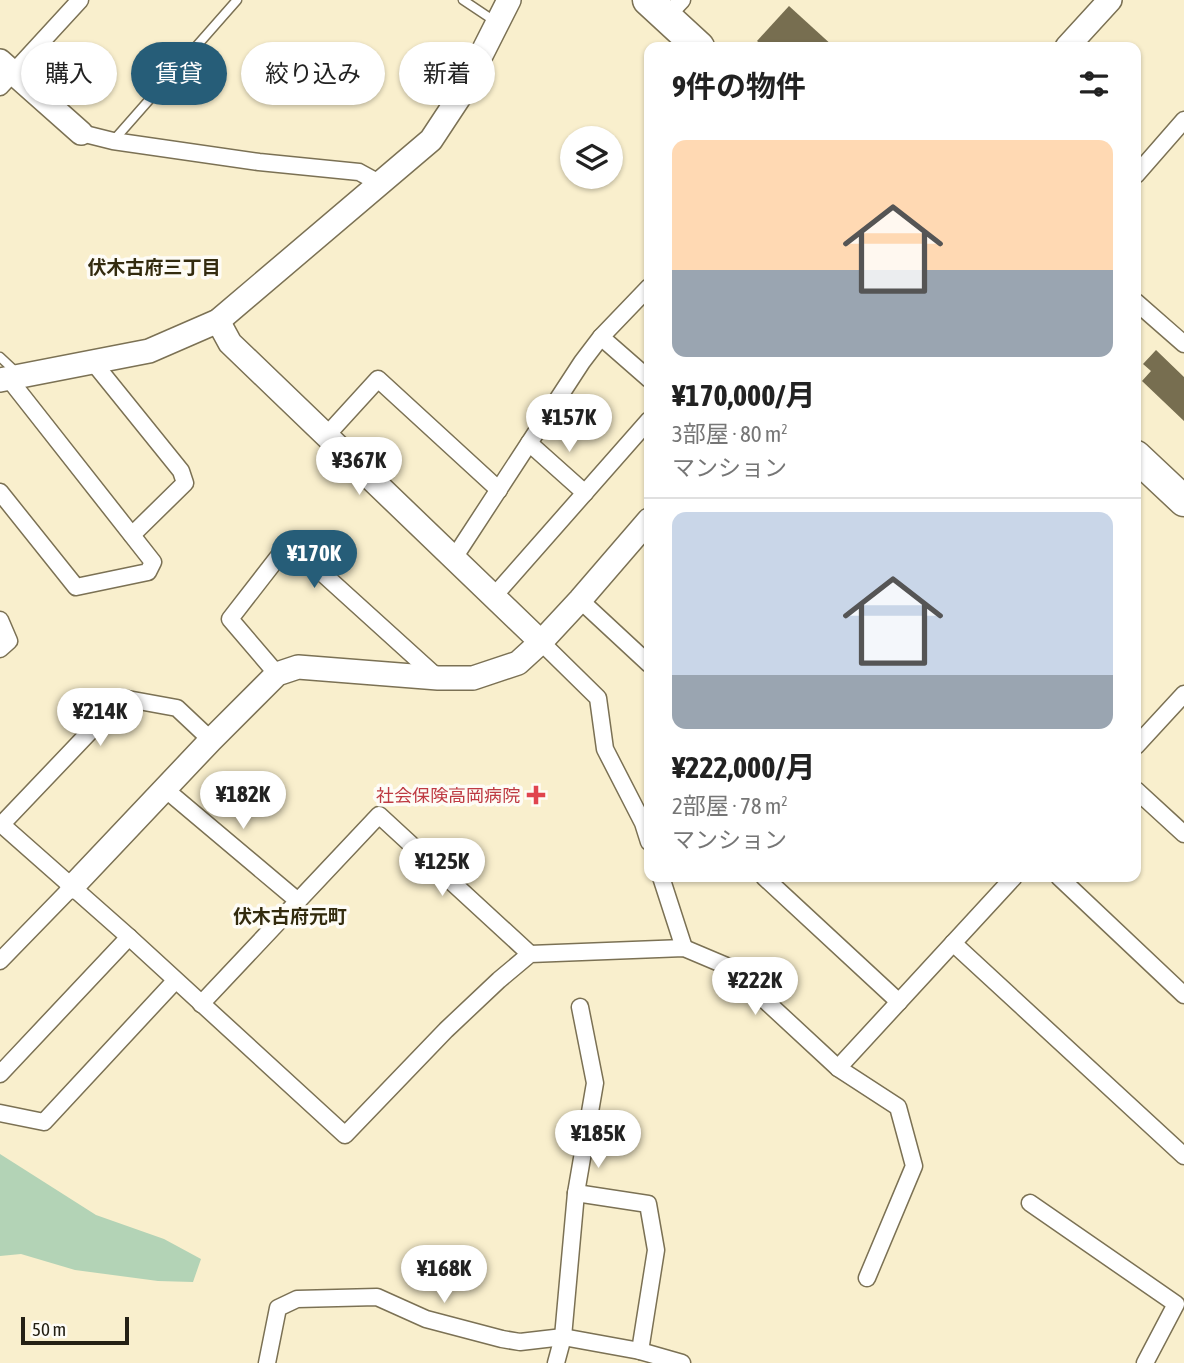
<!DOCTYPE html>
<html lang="ja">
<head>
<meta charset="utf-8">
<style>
	body { margin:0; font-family:"Asap Condensed","Noto Sans JP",sans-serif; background:#f2f2f2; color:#222; height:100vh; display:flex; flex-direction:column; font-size:26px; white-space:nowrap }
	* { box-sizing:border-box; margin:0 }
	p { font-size:23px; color:#767676 }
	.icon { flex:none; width:38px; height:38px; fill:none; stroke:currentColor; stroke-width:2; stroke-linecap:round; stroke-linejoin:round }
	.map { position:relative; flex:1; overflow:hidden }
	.sheet { position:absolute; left:644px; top:42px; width:497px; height:840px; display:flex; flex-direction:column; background:#fff; border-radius:14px; box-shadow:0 2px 5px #0004 }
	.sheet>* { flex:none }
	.top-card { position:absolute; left:21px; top:42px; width:518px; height:63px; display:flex; gap:14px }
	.buttons { position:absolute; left:560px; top:126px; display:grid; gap:14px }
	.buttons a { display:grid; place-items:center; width:63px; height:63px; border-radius:50%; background:#fff; box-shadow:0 2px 5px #0004; font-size:35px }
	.scale { position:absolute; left:21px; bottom:18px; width:108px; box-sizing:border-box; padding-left:7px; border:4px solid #242014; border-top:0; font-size:19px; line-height:24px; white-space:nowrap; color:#242014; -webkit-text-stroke:5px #fefcf6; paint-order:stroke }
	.price { position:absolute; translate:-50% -60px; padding:0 16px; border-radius:24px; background:#fff; color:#222; font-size:23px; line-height:46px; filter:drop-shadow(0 2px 4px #0008) }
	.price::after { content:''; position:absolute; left:50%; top:42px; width:21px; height:16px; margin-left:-10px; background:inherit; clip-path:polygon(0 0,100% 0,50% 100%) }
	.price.on { background:#265d78; color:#fff }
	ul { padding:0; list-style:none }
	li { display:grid; align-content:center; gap:14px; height:371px; padding:0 28px }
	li+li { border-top:2px solid #e0e0e0 }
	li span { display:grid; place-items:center; height:217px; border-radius:14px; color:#555 }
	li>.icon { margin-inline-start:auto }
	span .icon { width:126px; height:126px; fill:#fffc; stroke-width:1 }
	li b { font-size:30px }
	h2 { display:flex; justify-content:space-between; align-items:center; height:84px; padding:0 28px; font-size:30px }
	.chip { padding:0 24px; border-radius:32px; background:#fff; box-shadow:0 2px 5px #0004; font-size:24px; line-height:63px }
	.chip.on { background:#265d78; color:#fff }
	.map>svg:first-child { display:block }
</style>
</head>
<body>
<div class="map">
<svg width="1184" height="1363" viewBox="0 0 1184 1363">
	<rect width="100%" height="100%" fill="#f9efcd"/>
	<!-- green -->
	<polygon fill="#b3d3b6" points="0,1154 96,1215 164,1239 201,1259 193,1282 158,1281 75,1270 21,1254 0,1256"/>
	<!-- building -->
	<g fill="#776e50">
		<polygon points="789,6 834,47 764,47 757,41"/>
		<polygon points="1156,350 1184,377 1184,421 1142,381 1151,371 1143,364"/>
	</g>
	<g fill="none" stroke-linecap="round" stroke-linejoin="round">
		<defs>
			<g id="lane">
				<polyline points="463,0 496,22"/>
				<polyline points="113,141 237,0"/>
				<polyline points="0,357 16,372"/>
			</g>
			<g id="street">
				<polyline points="666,17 682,0"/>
				<polyline points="0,87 80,0"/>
				<polyline points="81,133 113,141 259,162 359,172 381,184"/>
				<polyline points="1136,175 1184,120"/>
				<polyline points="1136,302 1184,344"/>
				<polyline points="601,337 649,379"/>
				<polyline points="93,362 181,471 185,483 132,535"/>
				<polyline points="326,436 378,379 499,490"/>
				<polyline points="529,443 585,493"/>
				<polyline points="0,492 76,587 148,572 153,562 9,379"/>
				<polyline points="454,558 582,362 601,337 649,287"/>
				<polyline points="494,596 649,420"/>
				<polyline points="580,600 649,664"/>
				<polyline points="0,620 9,641 0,649"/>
				<polyline points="541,642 598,698 605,749 643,823 649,842"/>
				<polyline points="277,674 230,619 289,543 438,678"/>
				<polyline points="1136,746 1184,694"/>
				<polyline points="165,789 298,901"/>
				<polyline points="1136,790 1184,834"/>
				<polyline points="0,823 129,937 345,1135 446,1030 499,980 530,954 684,948 729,967 838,1068 898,1107 914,1166 867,1278"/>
				<polyline points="2,824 122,698 177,708 211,740"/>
				<polyline points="661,877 684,948"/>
				<polyline points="764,877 899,1002"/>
				<polyline points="1059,877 1184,995"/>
				<polyline points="953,943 1184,1156"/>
				<polyline points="0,961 72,887"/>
				<polyline points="201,1004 379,815 530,954"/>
				<polyline points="838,1068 1014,877"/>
				<polyline points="0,1074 129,937"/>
				<polyline points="0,1113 44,1122 175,981"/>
				<polyline points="576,1193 648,1204 656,1250 640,1351"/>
				<polyline points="1030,1203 1176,1304 1145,1363"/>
				<polyline points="267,1363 278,1308 297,1299 377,1297 426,1319 502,1339 520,1342 563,1337 640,1351 682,1363"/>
				<polyline points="556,1363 563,1337 576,1193 595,1083 580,1007"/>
			</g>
			<g id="secondary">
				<polyline points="1067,47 1110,0"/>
				<polyline points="0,61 81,133"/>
				<polyline points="218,321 230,343 541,642"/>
				<polyline points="0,380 149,351 218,321 431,140 462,93 509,0"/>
				<polyline points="72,887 211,740 277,674 298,667 438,678 473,678 518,663 541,642 580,600 649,520"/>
			</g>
			<g id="highway">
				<polyline points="648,0 699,47"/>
				<polyline points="1136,456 1184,501"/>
			</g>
		</defs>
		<!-- lane casing -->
		<use href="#lane" stroke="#7b7154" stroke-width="11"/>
		<!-- street casing -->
		<use href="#street" stroke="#7b7154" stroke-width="19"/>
		<!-- secondary casing -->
		<use href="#secondary" stroke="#7b7154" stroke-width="26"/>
		<!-- highway casing -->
		<use href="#highway" stroke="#7b7154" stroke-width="33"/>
		<!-- lane -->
		<use href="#lane" stroke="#fff" stroke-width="8"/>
		<!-- street -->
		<use href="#street" stroke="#fff" stroke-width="16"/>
		<!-- secondary -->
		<use href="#secondary" stroke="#fff" stroke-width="23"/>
		<!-- highway -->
		<use href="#highway" stroke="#fff" stroke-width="30"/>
	</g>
	<!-- markers -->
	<path fill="#e0444e" stroke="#fefcf6" stroke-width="2.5" d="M532.5 784.5h7v7h7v7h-7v7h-7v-7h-7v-7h7z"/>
	<g text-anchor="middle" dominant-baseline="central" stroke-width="7" stroke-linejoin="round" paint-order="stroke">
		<!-- health labels -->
		<g font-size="18" fill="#be3a42" stroke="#fefcf6" text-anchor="end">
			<text x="520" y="795">社会保険高岡病院</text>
		</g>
		<!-- neighbourhood labels -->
		<g font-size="19" font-weight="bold" fill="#332b0e" stroke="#fefcf6">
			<text x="154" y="267">伏木古府三丁目</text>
			<text x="290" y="916">伏木古府元町</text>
		</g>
	</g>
</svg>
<div class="buttons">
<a><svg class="icon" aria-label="layers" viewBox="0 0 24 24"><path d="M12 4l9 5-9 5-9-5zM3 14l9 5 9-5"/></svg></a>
</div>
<div class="scale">50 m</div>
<b class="price" style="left:569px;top:454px">¥157K</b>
<b class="price" style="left:359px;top:497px">¥367K</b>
<b class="price on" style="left:314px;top:590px">¥170K</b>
<b class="price" style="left:100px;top:748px">¥214K</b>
<b class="price" style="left:243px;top:831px">¥182K</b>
<b class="price" style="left:442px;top:898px">¥125K</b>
<b class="price" style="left:755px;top:1017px">¥222K</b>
<b class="price" style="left:598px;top:1170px">¥185K</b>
<b class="price" style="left:444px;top:1305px">¥168K</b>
<div class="top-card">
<a class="chip">購入</a>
<a class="chip on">賃貸</a>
<a class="chip">絞り込み</a>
<a class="chip">新着</a>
</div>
<section class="sheet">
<h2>9件の物件<svg class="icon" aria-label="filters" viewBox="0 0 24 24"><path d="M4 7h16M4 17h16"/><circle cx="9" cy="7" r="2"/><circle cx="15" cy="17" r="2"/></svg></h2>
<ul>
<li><span style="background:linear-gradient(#ffd9b3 60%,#9aa5b1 0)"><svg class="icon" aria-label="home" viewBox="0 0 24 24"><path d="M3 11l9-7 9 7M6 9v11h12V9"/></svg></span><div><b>¥170,000/月</b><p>3部屋 · 80 m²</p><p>マンション</p></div></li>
<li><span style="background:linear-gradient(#c9d6e8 75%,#9aa5b1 0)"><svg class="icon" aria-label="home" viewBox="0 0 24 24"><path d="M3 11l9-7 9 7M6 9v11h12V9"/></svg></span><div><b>¥222,000/月</b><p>2部屋 · 78 m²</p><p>マンション</p></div></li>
</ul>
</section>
</div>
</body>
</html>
